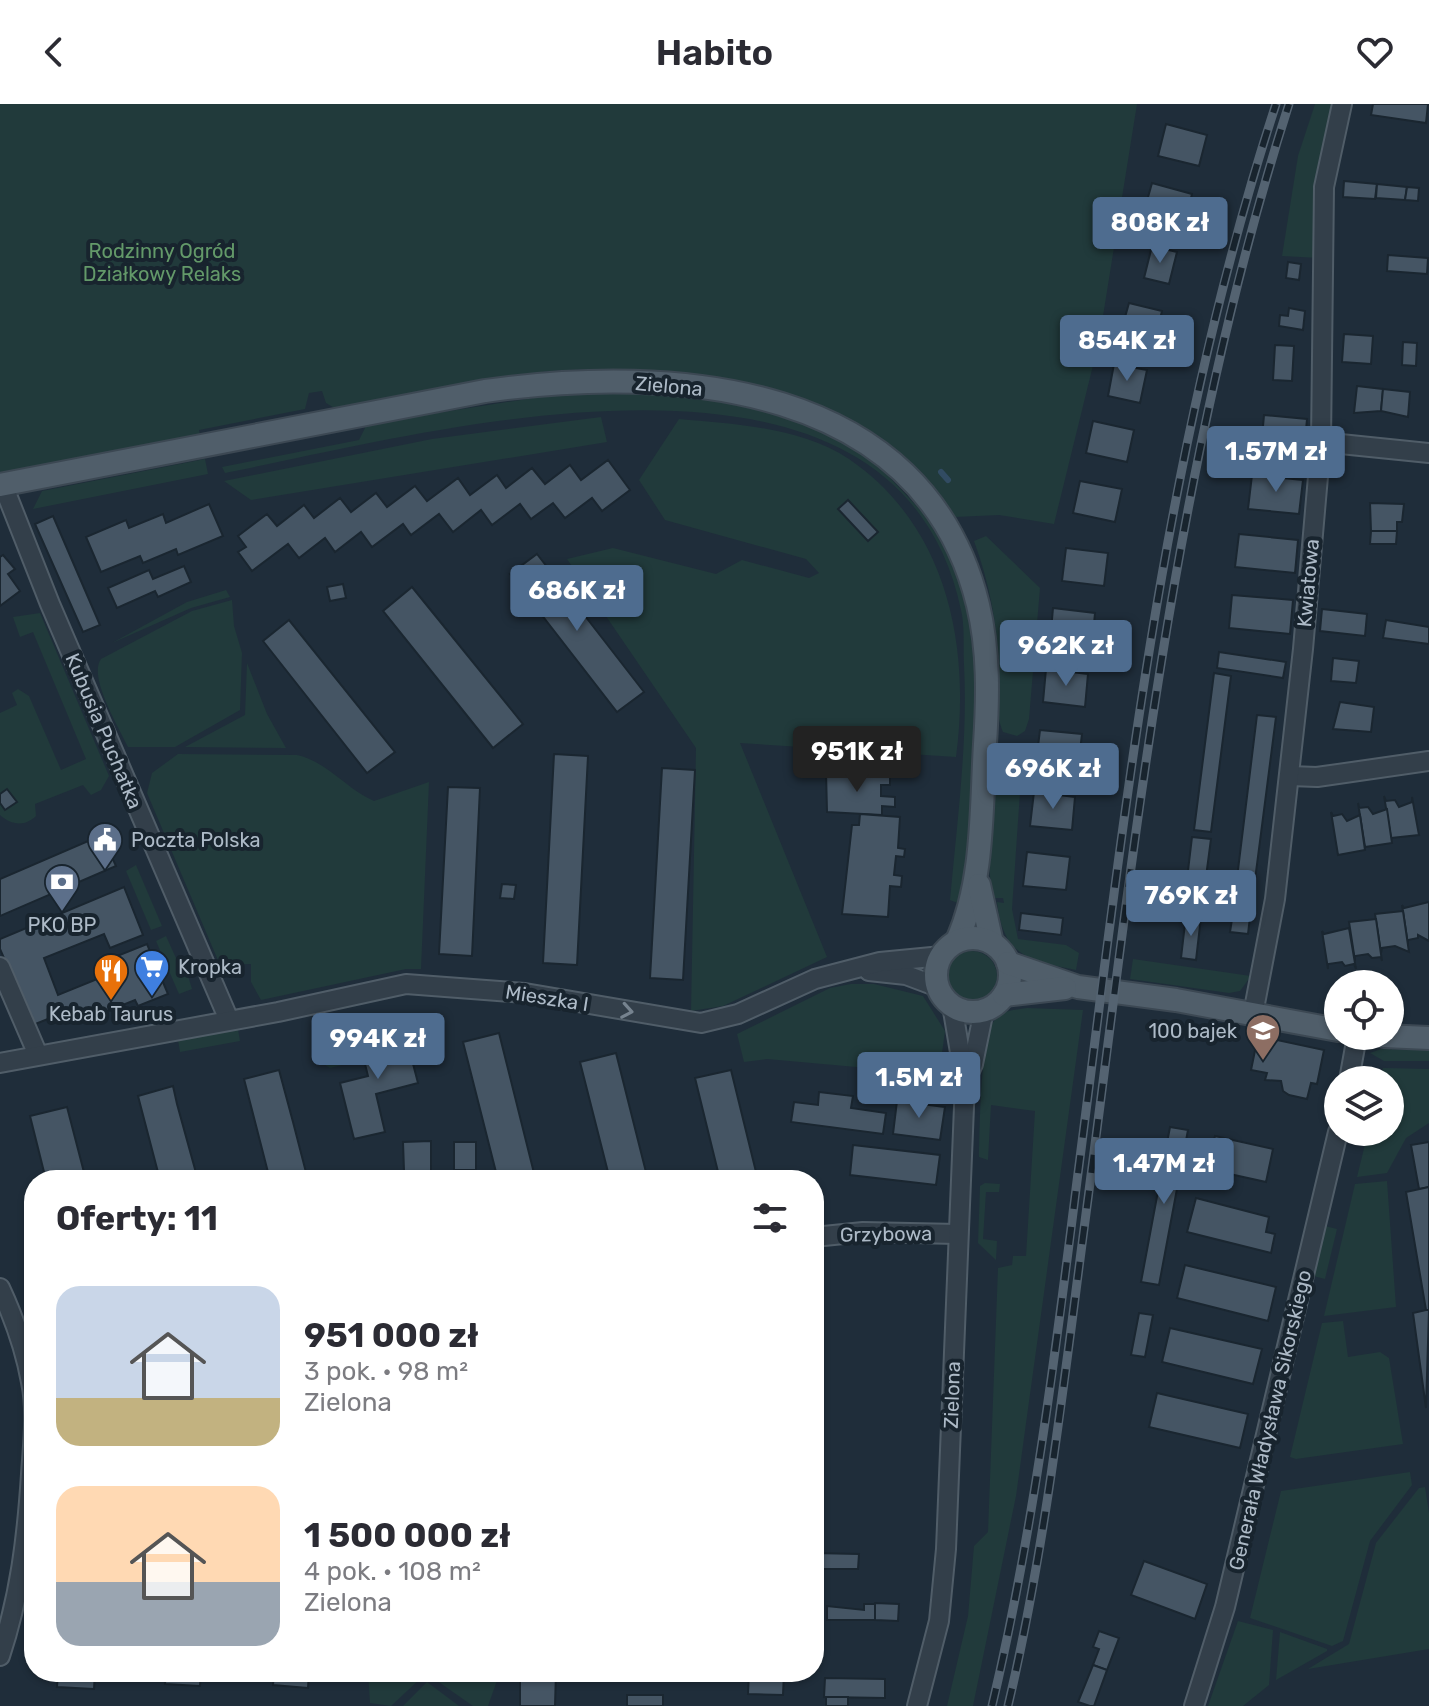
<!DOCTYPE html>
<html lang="pl">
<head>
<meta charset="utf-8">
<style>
	body { margin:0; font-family:Rubik,sans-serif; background:#f7f7f7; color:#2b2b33; height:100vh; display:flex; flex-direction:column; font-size:30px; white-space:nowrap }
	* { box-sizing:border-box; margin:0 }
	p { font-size:26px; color:#7c7c81 }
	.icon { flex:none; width:44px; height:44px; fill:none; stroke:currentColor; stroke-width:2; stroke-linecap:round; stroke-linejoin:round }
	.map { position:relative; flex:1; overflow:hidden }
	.details { position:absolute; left:24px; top:1066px; width:800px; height:512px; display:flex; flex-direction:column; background:#fff; border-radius:32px; box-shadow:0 2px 6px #0004 }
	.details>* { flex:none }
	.fabs { position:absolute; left:1324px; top:866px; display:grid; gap:16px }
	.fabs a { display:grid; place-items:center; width:80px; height:80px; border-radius:50%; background:#fff; box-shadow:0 2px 6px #0004; font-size:40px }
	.price { position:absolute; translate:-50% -68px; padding:0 18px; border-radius:8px; background:#4e6c8f; color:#fff; font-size:26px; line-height:52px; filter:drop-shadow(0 2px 4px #0008) }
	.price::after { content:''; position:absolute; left:50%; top:48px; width:24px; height:18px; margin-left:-12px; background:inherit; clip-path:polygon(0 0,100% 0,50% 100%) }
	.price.selected { background:#222; color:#fff }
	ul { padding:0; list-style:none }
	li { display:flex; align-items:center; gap:24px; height:200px; padding:0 32px }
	li span { display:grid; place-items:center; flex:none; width:224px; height:160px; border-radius:24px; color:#555 }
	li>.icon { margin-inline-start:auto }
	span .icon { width:96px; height:96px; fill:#fffc; stroke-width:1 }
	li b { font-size:34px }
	h2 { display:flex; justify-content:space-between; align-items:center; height:96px; padding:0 32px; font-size:34px }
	header { display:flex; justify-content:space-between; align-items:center; height:104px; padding:0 32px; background:#fff; font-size:36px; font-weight:600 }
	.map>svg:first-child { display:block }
</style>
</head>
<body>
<header><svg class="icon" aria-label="back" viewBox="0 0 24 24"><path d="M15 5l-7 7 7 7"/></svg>Habito<svg class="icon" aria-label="heart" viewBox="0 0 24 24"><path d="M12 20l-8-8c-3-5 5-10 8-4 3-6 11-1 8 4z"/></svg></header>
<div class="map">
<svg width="1429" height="1602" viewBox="0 0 1429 1602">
	<rect width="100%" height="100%" fill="#1f2d3a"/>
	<!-- green -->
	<g fill="#213a3b">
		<path d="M0 0H1137L1099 237 1054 420 999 411 954 413C882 308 789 279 667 269 623 266 577 263 534 269 468 278 402 293 336 305L326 299 322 287 309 289 305 305 199 326 200 331 0 372Z"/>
		<polygon points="1315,0 1337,0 1319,154 1282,152 1298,52"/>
		<path d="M571 288 636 289 749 299 859 341 926 412 948 451 966 498 976 573 973 686 963 801 950 796C957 718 968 639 964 561 963 543 965 523 961 506 896 197 434 328 225 369L222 363 359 336 367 320Z"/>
		<polygon points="601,313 607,338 251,396 224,377 432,335"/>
		<path d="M679 315C734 320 801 323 849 355 947 422 971 541 956 653L740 639 827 853 723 902 691 907 696 644 567 455 613 444 716 470 742 456 809 474 819 469 806 455 665 416 639 376Z"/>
		<polygon points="205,355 208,370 33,405 42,387"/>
		<path d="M986 432 1040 484 1029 615 1025 627 1017 632 1003 628C994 607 999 589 999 566 998 522 989 478 974 437Z"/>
		<polygon points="226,486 230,493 191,504 112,539 187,498"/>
		<path d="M232 496 234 522 242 549 240 606 175 643H128C119 623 88 573 101 555L192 507Z"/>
		<path d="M40 509 109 672 101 686 91 691 83 681 35 700 36 712C25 723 11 721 0 711V609L17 601 12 589 18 585 29 592 61 666 86 655 33 528 20 533 13 513Z"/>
		<polygon points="247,559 267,610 286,644 185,643 245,611"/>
		<path d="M1008 649 1019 651 1022 659 1012 805 1018 835 1066 841 1079 849 1076 866C1029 857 1003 852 997 798L1004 799 1003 794H992C988 751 982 691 1001 651Z"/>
		<path d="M178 650 297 651C328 658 346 685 374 697L429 678 421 865H406L261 896 251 878V860L220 861 147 689 152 669Z"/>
		<polygon points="136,761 162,822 151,826 126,767"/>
		<polygon points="166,832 180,863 185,862 192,885 179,890 156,837"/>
		<circle cx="972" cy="872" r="25"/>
		<polygon points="1133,855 1251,872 1240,887 1229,889 1130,875"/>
		<polygon points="851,880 874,880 923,892 945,927 940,964 912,968 767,955 744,958 737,930 830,884"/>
		<path d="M1027 904 1083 906 1016 1392 973 1602H947L968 1512 974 1442 988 1428 998 1164 1012 1161 1013 1152H1026L1035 1007 991 1001 988 1056 979 1053C980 1026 980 935 994 917 1002 906 1015 906 1027 904Z"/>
		<polygon points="238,925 240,937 180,948 178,936"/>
		<polygon points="342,925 350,959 330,964 320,958 313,931"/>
		<polygon points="1381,945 1429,946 1429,957 1384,957 1370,949"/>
		<polygon points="1383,964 1429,965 1429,1019 1406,1034 1387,1069 1357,1073 1368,1028 1390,1028 1390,976 1380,976"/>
		<polygon points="1387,1077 1396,1203 1324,1212 1355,1080"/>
		<polygon points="985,1079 1000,1080 999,1088 986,1088 983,1135 997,1137 996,1156 978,1139 980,1082"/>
		<polygon points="1325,1122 1337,1125 1325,1175 1313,1172"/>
		<polygon points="1343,1217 1348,1253 1380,1248 1389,1254 1403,1340 1296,1355 1290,1353 1322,1219"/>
		<polygon points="1410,1368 1412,1381 1370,1437 1343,1537 1332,1542 1250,1514 1281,1387"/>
		<polygon points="1425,1383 1429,1409 1429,1545 1308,1565 1349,1540 1376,1439 1419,1384"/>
		<polygon points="1238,1517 1273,1526 1269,1581 1243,1602 1208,1602"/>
		<polygon points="1280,1528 1327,1545 1327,1547 1276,1576"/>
		<polygon points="368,1568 419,1568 422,1573 391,1602 370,1599"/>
		<polygon points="463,1568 500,1568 488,1602 473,1602 433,1574"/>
		<polygon points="427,1578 459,1602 403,1602"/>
	</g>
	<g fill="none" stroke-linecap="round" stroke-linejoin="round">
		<!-- stream -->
		<polyline stroke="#314b62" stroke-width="6" points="941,368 948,376"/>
	</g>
	<!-- building -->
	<g fill="#455564" stroke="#1a2630" stroke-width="2">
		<polygon points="1373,0 1428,0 1426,19 1371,11"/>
		<polygon points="1166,20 1207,31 1199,62 1158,52"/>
		<polygon points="1344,77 1377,80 1375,95 1343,93"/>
		<polygon points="1152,79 1192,90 1184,121 1143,111"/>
		<polygon points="1377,80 1407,83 1405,96 1376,94"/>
		<polygon points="1407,83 1419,84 1418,97 1405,96"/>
		<polygon points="1152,142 1177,148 1169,180 1144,174"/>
		<polygon points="1388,151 1428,154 1427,170 1387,167"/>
		<polygon points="1288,158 1301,160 1299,176 1286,174"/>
		<polygon points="1129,199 1162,207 1154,240 1120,231"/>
		<polygon points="1289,204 1305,207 1303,226 1279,222 1280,211 1288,212"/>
		<polygon points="1344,230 1373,232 1371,260 1342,258"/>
		<polygon points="1403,238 1417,239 1416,262 1402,261"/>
		<polygon points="1275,241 1294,242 1292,277 1273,276"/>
		<polygon points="1114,260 1147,266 1140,299 1108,292"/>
		<polygon points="1357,282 1383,285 1381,307 1354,309"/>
		<polygon points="1383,285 1410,288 1408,313 1381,307"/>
		<polygon points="1264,311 1307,315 1304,349 1261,345"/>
		<polygon points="1093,317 1134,326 1127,358 1086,349"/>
		<polygon points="608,356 630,386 602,407 592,394 565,414 553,399 531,415 520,400 492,421 481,406 453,428 439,410 411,431 403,420 372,443 361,428 335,448 325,434 299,454 288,440 252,467 238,448 246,443 238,432 267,410 277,422 304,401 314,414 340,394 351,408 376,389 387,403 415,382 427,397 458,374 470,391 497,371 506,384 532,364 545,380 570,361 581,376"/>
		<polygon points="1252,371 1303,376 1299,410 1248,405"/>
		<polygon points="1080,377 1122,385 1115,418 1073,409"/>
		<polygon points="848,396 878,428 868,437 838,405"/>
		<polygon points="1370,399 1404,400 1402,418 1397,418 1397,427 1371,427"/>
		<polygon points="209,400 223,432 178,451 176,445 143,459 140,452 101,468 86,433 126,416 129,424 163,410 166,419"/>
		<polygon points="53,412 100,521 83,528 35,420"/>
		<polygon points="1371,427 1397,427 1396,440 1370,440"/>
		<polygon points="1239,430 1298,436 1295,469 1235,463"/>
		<polygon points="1066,444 1108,449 1104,482 1062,477"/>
		<polygon points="537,450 644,588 617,608 510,470"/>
		<polygon points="3,451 15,465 8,470 20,487 0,502 0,453"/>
		<polygon points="184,462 191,478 158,493 155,487 117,504 108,484 149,466 153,475"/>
		<polygon points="343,480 346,494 330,497 327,483"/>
		<polygon points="412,483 523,620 493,644 383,507"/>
		<polygon points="1232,491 1293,496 1290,530 1229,524"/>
		<polygon points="1053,504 1095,509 1092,542 1050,538"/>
		<polygon points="1322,505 1367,510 1365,532 1320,527"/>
		<polygon points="289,516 395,648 367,669 263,537"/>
		<polygon points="1386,516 1429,523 1429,540 1383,534"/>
		<polygon points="1219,548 1286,558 1283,574 1217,564"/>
		<polygon points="1333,554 1359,557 1356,579 1331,577"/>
		<polygon points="1046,565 1088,570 1085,603 1043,598"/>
		<polygon points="1214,569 1231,572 1211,728 1194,726"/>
		<polygon points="1340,598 1374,603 1371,628 1333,625"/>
		<polygon points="1257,611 1276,613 1255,776 1237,774"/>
		<polygon points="1040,626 1082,630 1078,664 1036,659"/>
		<polygon points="554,650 588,652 577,861 543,859"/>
		<polygon points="662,664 695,666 683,876 650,874"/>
		<polygon points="826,668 890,672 890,681 881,681 881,692 895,693 895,703 882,702 882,711 827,708"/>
		<polygon points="448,683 480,684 472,852 439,850"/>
		<polygon points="7,685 17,698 5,706 0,699 0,690"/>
		<polygon points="1034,688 1075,693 1072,726 1030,722"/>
		<polygon points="1384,692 1386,697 1395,696 1399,703 1412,698 1412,693 1419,731 1391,734"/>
		<polygon points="1358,699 1359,704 1368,703 1373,710 1387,705 1392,739 1365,743"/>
		<polygon points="1331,708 1333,712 1342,710 1347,717 1360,711 1365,746 1338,751"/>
		<polygon points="860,710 900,713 898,744 905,745 904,753 896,752 894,771 902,772 901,783 890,782 888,813 842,810 852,721 859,721"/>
		<polygon points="102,731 116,762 0,812 0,775"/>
		<polygon points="1192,733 1211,735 1201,811 1183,809"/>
		<polygon points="1027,748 1070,753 1066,786 1023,782"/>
		<polygon points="502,780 516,781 514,795 500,794"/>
		<polygon points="124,783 143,831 110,844 104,830 44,854 58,891 122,865 117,852 147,840 168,890 138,902 135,896 103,909 101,902 68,915 65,908 33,921 0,845 0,835"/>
		<polygon points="1429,798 1429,837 1418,831 1418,834 1408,836 1408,841 1402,801 1404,804"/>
		<polygon points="1234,802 1251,804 1248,830 1230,828"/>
		<polygon points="1403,807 1409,848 1395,842 1382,844 1381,849 1375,810"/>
		<polygon points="1021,809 1063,814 1061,831 1019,826"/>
		<polygon points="1186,811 1201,813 1196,856 1181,854"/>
		<polygon points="1376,815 1382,857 1381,853 1372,854 1368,850 1355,852 1355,857 1349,818"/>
		<polygon points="1349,824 1356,865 1354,860 1345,862 1342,858 1328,860 1328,865 1322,827 1324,830"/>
		<polygon points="404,925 418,979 376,990 385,1028 354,1035 340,979 368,972 359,936"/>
		<polygon points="499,929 535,1073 525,1076 498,1076 463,938"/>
		<polygon points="1258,932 1324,946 1317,980 1311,979 1307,995 1289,991 1283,987 1281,977 1265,976 1267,969 1251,966"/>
		<polygon points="616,949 648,1076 610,1076 580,958"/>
		<polygon points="279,966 293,1018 308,1076 270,1076 244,975"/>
		<polygon points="731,966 758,1076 720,1076 695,974"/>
		<polygon points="173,982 177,1000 198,1076 160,1076 138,992"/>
		<polygon points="819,988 853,992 851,1004 886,1009 883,1030 791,1018 794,998 818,1001"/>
		<polygon points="897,997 945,1003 940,1036 893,1030"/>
		<polygon points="67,1003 86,1076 46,1076 30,1012"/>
		<polygon points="1170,1023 1188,1026 1159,1181 1141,1178"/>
		<polygon points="1215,1032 1273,1045 1266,1078 1207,1065"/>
		<polygon points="431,1037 431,1067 404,1067 403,1038"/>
		<rect x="454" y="1038" width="22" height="28"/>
		<polygon points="1429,1038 1429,1083 1419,1085 1411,1041"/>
		<polygon points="853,1041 940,1051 936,1081 850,1071"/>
		<polygon points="1429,1083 1429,1206 1426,1206 1406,1088"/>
		<polygon points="1196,1094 1269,1113 1266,1128 1275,1130 1271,1149 1187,1128"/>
		<polygon points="1185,1161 1276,1183 1268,1217 1177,1194"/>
		<polygon points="1426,1206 1429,1206 1426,1304 1413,1209"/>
		<polygon points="1139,1209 1153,1211 1145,1253 1131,1251"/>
		<polygon points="1170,1224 1262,1245 1253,1280 1162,1258"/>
		<polygon points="1157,1289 1248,1310 1240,1344 1149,1323"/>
		<polygon points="814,1449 859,1450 858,1465 814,1465"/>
		<polygon points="1144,1457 1207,1480 1195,1515 1131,1491"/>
		<polygon points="875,1499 899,1500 898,1517 875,1516"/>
		<polygon points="864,1500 875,1500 875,1516 827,1516 827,1502 864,1506"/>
		<polygon points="1099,1527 1119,1534 1107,1566 1093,1561 1099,1545 1093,1543"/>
		<polygon points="1093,1561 1107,1566 1094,1602 1090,1602 1078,1598"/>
		<polygon points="58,1568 95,1568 94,1585 57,1583"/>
		<polygon points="166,1568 201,1568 200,1582 165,1580"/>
		<polygon points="274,1568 309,1568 308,1584 273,1581"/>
		<polygon points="520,1568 556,1568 555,1602 520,1602"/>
		<polygon points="749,1568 784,1568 783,1591 748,1590"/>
		<polygon points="825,1574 885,1575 885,1594 824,1593"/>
		<rect x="627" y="1591" width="36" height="11"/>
		<rect x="826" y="1593" width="22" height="9"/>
	</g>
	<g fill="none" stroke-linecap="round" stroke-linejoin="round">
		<defs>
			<g id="minor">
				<polyline points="1321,338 1429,349"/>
				<polyline points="3,381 50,500 229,916"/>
				<polyline points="1290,672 1317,673 1429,657"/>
				<polyline points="0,863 38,951"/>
				<polyline points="869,867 906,871 938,883"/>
				<polyline points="1253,910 1275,795 1303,545 1321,338 1324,83 1342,0"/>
				<polyline points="0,959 278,908 406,880 525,889 701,919 738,910 815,875 880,858 942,852"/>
				<polyline points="1349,976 1357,932"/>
				<polyline points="965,978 973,960 984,906"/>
				<polyline points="814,1133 863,1128 958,1130"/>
				<path d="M0 1184C14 1214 25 1245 31 1278 37 1307 33 1340 31 1370 27 1433 20 1492 0 1552"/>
				<polyline points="917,1602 939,1517 946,1445 965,978 952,901"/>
				<polyline points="1194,1602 1225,1503 1338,1028"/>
			</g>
			<g id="major">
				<path d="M0 381 485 287C674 260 924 278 978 501 989 547 988 593 985 640 981 706 984 776 957 837"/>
				<polyline points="979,781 992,839"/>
				<circle cx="973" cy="871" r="37"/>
				<polyline points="1008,859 1078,883 1176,896 1338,926"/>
				<polyline points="1004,891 1065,884"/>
				<polyline points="1384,932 1429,934"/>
			</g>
		</defs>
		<!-- minor casing -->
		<use href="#minor" stroke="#505d68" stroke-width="22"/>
		<!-- major casing -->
		<use href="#major" stroke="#3c4853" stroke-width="26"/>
		<!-- minor -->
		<use href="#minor" stroke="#333f4a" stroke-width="18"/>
		<!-- major -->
		<use href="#major" stroke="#505e6a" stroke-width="22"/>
		<defs>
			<g id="rail">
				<path d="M992 1602C1033 1429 1055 1253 1077 1077 1124 716 1162 348 1276 0"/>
				<path d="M1008 1602C1045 1445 1063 1285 1084 1125 1134 747 1172 365 1289 0"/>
			</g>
		</defs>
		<!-- rail casing -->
		<use href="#rail" stroke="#546371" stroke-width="9"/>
		<!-- rail -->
		<use href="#rail" stroke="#18242e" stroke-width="6" stroke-dasharray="18" stroke-linecap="butt"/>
	</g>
	<!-- one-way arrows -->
	<defs><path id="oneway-chevron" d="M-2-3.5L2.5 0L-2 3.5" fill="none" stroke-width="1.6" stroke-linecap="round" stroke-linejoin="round" transform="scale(2)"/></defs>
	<use stroke="#76838f" href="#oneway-chevron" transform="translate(627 907) rotate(10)"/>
	<!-- icons -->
	<defs>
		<symbol id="civic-pin" viewBox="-11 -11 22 30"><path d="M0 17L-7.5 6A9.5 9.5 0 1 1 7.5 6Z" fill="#5c6f8a" stroke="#18242e"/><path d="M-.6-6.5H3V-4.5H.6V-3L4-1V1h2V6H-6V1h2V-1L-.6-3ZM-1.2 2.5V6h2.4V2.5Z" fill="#fff"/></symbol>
		<symbol id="bank-pin" viewBox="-11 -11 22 30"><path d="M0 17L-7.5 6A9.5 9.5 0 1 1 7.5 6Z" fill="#5c6f8a" stroke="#18242e"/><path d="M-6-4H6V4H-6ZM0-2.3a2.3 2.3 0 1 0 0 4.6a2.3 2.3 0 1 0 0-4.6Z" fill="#fff"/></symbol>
		<symbol id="supermarket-pin" viewBox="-11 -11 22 30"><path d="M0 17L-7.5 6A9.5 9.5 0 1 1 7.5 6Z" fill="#3f7fe0" stroke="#18242e"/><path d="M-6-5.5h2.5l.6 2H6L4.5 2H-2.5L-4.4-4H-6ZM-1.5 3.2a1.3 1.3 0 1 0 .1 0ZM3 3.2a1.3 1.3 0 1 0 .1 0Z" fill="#fff"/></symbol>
		<symbol id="restaurant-pin" viewBox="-11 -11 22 30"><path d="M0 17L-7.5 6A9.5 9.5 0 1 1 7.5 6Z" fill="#e8710a" stroke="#18242e"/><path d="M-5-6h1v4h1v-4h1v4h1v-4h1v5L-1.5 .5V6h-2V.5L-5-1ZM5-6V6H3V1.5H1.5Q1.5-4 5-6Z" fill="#fff"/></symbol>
		<symbol id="school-pin" viewBox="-11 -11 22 30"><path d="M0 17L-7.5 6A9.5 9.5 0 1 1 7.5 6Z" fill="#8d6e63" stroke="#18242e"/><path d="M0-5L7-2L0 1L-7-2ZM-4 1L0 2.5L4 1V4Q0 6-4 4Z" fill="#fff"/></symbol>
	</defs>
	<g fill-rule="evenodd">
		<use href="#civic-pin" x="85" y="716" width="40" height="54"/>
		<use href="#bank-pin" x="42" y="758" width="40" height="54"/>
		<use href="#supermarket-pin" x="132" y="843" width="40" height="54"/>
		<use href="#restaurant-pin" x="91" y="847" width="40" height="54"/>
		<use href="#school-pin" x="1243" y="907" width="40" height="54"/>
	</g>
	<g text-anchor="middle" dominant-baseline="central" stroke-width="8" stroke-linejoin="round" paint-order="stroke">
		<!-- park labels -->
		<g font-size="20" fill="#639969" stroke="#18242e">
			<text x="162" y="147">Rodzinny Ogród<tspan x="162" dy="23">Działkowy Relaks</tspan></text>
		</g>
		<!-- street labels -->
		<g font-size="20" fill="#adbac7" stroke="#18242e">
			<text transform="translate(669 282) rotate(5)">Zielona</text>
			<text transform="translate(1308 479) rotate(-85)">Kwiatowa</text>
			<text transform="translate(104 627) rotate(67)">Kubusia Puchatka</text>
			<text transform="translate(547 894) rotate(9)">Mieszka I</text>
			<text transform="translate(886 1130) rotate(-1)">Grzybowa</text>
			<text transform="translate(952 1291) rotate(-88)">Zielona</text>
			<text transform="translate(1270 1316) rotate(-77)">Generała Władysława Sikorskiego</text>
		</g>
		<!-- poi labels -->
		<g font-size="20" fill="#adbac7" stroke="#18242e" text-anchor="start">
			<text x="131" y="736">Poczta Polska</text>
			<text x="62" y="821" text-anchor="middle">PKO BP</text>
			<text x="178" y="863">Kropka</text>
			<text x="111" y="910" text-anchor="middle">Kebab Taurus</text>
			<text x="1237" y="927" text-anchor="end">100 bajek</text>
		</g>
	</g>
</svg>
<div class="fabs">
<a><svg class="icon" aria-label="locate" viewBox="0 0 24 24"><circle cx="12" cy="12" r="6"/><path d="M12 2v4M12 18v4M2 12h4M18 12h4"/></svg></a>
<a><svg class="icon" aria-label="layers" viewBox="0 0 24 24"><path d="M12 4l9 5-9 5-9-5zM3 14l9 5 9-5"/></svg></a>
</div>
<b class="price" style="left:1160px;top:161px">808K zł</b>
<b class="price" style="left:1127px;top:279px">854K zł</b>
<b class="price" style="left:1276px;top:390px">1.57M zł</b>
<b class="price" style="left:577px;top:529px">686K zł</b>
<b class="price" style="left:1066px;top:584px">962K zł</b>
<b class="price selected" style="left:857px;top:690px">951K zł</b>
<b class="price" style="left:1053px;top:707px">696K zł</b>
<b class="price" style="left:1191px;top:834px">769K zł</b>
<b class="price" style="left:378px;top:977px">994K zł</b>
<b class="price" style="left:919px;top:1016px">1.5M zł</b>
<b class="price" style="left:1164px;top:1102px">1.47M zł</b>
<section class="details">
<h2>Oferty: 11<svg class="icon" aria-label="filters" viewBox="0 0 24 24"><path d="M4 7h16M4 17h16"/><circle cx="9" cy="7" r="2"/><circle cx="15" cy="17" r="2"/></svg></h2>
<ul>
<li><span style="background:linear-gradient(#c9d6e8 70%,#c2b280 0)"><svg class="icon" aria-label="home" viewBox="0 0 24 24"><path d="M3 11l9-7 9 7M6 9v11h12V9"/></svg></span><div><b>951 000 zł</b><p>3 pok. · 98 m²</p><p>Zielona</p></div></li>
<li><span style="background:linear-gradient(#ffd9b3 60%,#9aa5b1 0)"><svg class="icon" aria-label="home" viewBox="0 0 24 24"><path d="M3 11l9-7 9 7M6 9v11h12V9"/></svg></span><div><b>1 500 000 zł</b><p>4 pok. · 108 m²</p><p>Zielona</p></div></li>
</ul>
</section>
</div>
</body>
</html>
